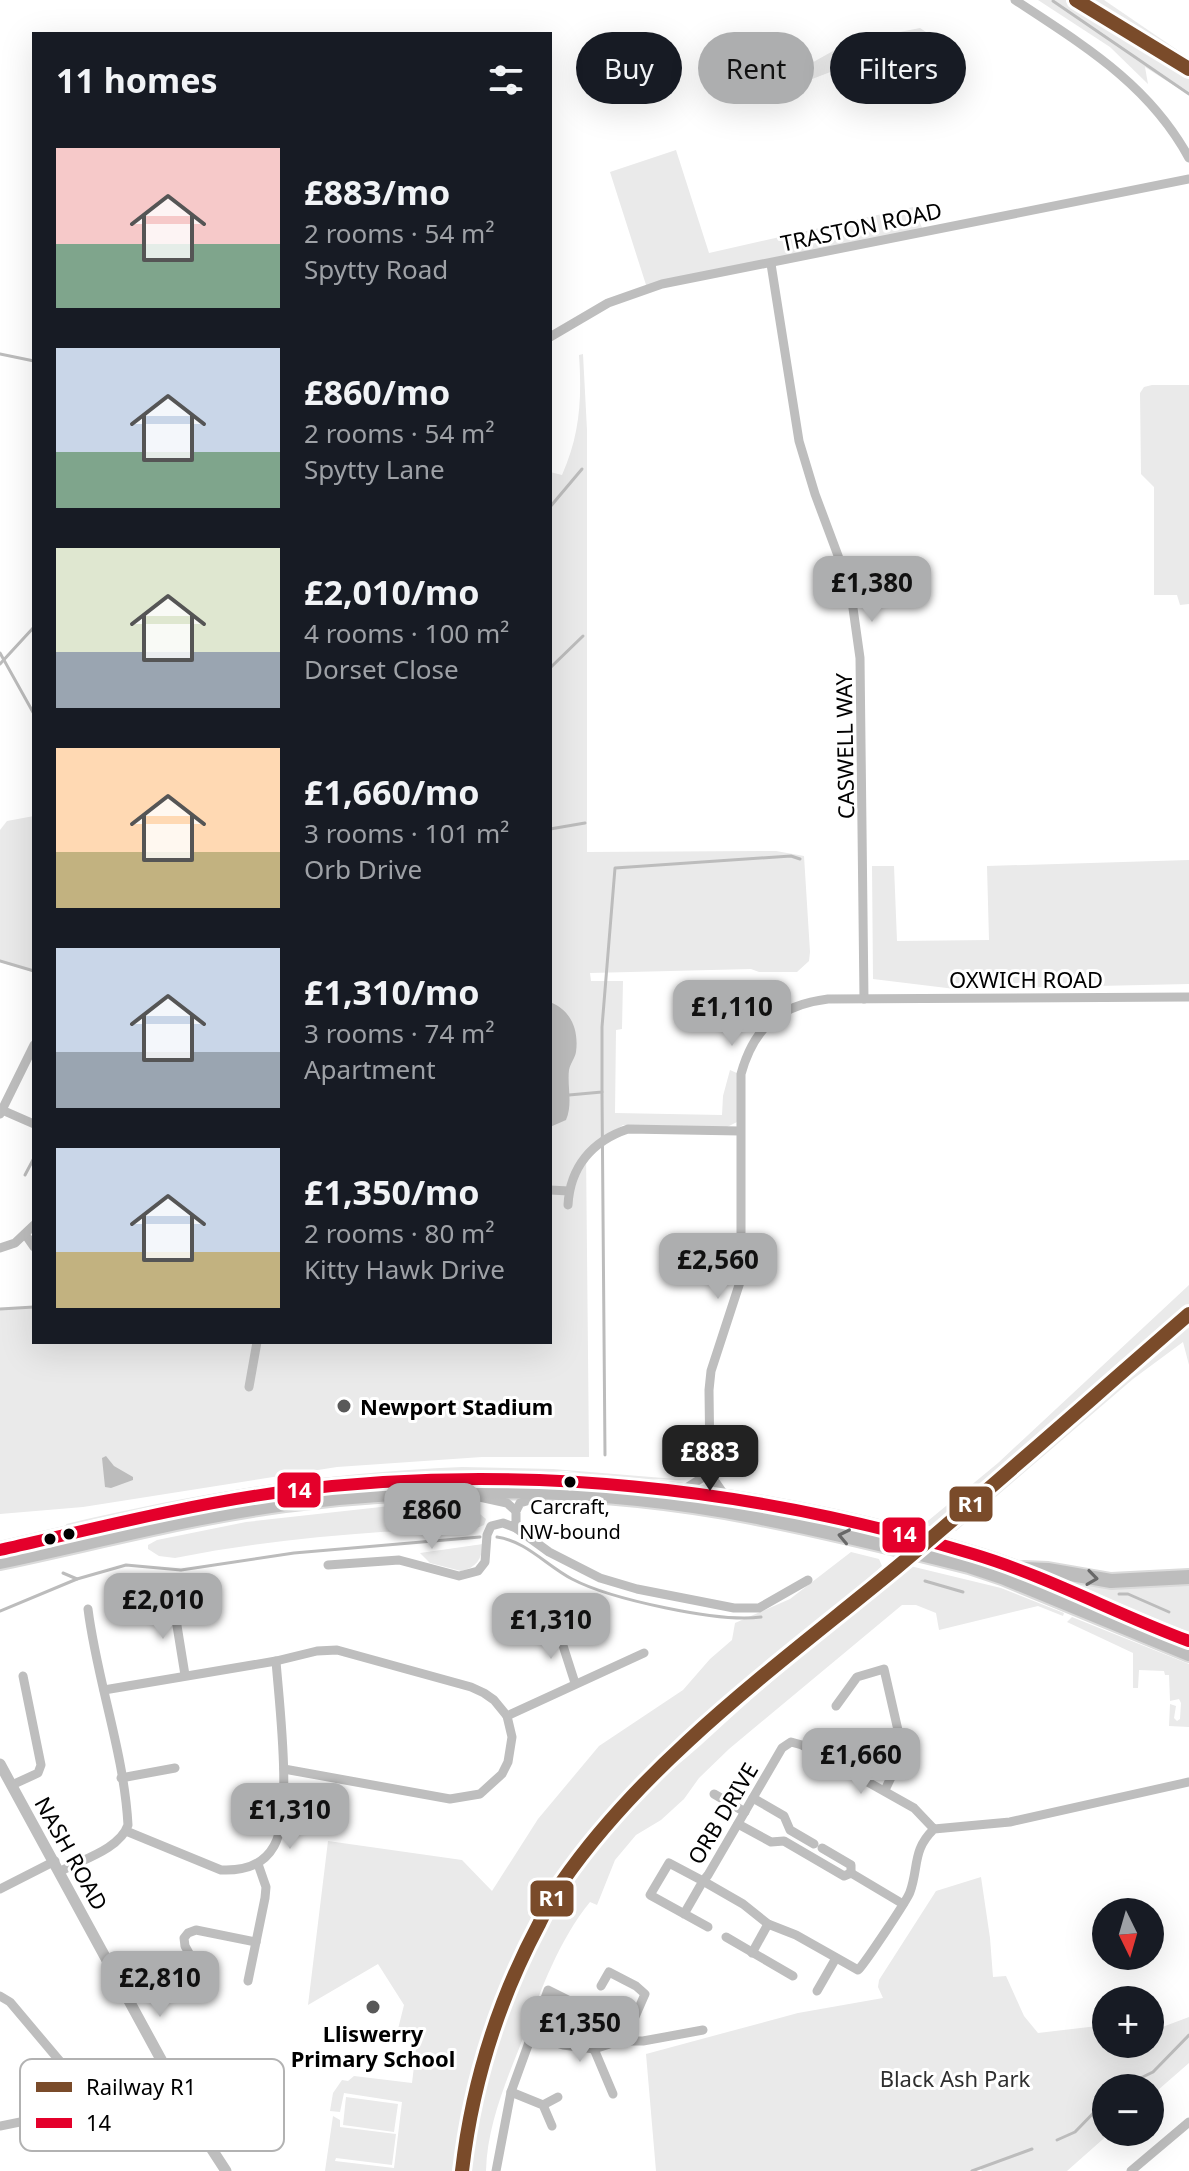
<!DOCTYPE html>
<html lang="en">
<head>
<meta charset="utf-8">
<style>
	body { margin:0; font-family:"Noto Sans",sans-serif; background:#20242c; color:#f1f3f6; height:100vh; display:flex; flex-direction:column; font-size:30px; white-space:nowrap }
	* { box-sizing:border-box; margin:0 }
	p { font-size:26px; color:#9ea1a6 }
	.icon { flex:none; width:44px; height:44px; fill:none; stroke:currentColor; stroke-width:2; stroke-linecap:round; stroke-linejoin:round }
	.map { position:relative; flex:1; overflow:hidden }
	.panel { position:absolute; left:32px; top:32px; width:520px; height:1312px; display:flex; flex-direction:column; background:#171b24; border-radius:0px; box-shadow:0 8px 32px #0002 }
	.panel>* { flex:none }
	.top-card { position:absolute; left:576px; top:32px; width:492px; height:72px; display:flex; gap:16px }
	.needle { width:52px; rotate:175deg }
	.tools { position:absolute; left:1092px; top:1898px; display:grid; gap:16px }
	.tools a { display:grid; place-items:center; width:72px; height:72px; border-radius:50%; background:#171b24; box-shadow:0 8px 32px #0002; font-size:40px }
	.price { position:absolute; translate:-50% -68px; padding:0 18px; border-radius:16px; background:#adaeaf; color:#111; font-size:26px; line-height:52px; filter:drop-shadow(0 2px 4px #0008) }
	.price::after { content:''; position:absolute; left:50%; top:48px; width:24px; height:18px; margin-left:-12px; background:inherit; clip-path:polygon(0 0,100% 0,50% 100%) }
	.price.active { background:#222; color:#fff }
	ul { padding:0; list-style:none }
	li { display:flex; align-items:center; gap:24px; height:200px; padding:0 24px }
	li span { display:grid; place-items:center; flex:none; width:224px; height:160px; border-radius:0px; color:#555 }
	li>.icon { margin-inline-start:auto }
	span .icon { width:96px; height:96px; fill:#fffc; stroke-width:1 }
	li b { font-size:34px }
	h2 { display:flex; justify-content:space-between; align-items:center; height:96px; padding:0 24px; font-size:34px }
	.chip { padding:0 28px; border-radius:36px; background:#171b24; box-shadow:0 8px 32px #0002; font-size:28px; line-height:72px }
	.chip.active { background:#adaeaf; color:#111 }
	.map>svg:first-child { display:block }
</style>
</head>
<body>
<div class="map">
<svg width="1189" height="2171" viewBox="0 0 1189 2171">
	<rect width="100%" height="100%" fill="#fff"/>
	<!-- green -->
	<g fill="#eaeaea">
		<polygon points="1038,0 1068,0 1189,76 1189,95 1145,67 1148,84 1110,47"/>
		<polygon points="1086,0 1104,0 1189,58 1189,65"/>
		<polygon points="920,28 929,34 794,86 792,74 849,42"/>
		<polygon points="676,150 709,253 913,207 923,230 647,288 610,172"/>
		<path d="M583 354 587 430V852L776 851 804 856 810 952 809 961 797 972H759L751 969 590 973 591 981H623L622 1029 616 1030 615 1113 722 1115 723 1096 730 1070 739 1074 737 1122 727 1127 623 1125 586 1150 589 1457H482L337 1467 83 1507 0 1514V1309L34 1307V1342H550V472L562 475C580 435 582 398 579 355Z"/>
		<polygon points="1152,385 1189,385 1189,604 1180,605 1177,595 1154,595 1154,487 1141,474 1140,393 1144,387"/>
		<polygon points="34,816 34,972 0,962 0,830 7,821"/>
		<polygon points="1189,860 1189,984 955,989 873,979 872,866 894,866 897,941 989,940 987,866"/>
		<polygon points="1189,1285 1189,1305 934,1527 923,1525 998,1463"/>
		<polygon points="1189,1319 1189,1365 1183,1342 1133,1379 956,1531 947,1530"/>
		<path d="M462 1467 553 1469 688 1480 610 1478 567 1471 509 1474 85 1525 67 1527 66 1524C201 1492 324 1473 462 1467Z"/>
		<path d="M390 1506 464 1508 475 1510 486 1519 484 1525C459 1538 410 1530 381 1532 312 1537 243 1544 175 1558L159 1556 148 1549V1545L157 1540 246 1522Z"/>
		<path d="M483 1544C482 1559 476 1568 461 1571L430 1563 420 1553Z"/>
		<path d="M851 1552 879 1559 882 1566C855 1590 828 1616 800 1639 760 1672 717 1704 678 1739 671 1746 665 1755 658 1762 537 1876 475 2007 455 2171H325L333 2116 340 2120V2127L396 2134 392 2165 336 2158 335 2161 394 2168 402 2102 344 2093 340 2112 330 2111 333 2093 342 2080 348 2081 354 2076 412 2083 417 2041 381 2037 382 2031 397 2033 404 2005 378 1964 308 2005 328 1841 462 1860 492 1891 538 1819 599 1746 683 1690 710 1659 732 1640 735 1623 790 1599Z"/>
		<path d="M906 1565 1001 1588 1064 1613 1063 1616 1038 1606 939 1630 936 1613 916 1605H902L729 1749 699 1778 684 1799 661 1820 636 1835 615 1860 597 1905 590 1902C556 1944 539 1996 520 2046 504 2086 487 2128 486 2171H470C478 2128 482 2082 496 2040 524 1955 571 1872 633 1806 658 1779 688 1758 714 1733 776 1675 844 1623 906 1565Z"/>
		<polygon points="1062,1579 1189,1582 1189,1636 1061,1583"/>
		<polygon points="1072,1617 1189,1664 1189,1727 1169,1726 1170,1704 1176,1706 1174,1718 1177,1721 1180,1719 1181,1703 1179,1699 1170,1701 1169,1675 1165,1675 1164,1671 1139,1670 1138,1688 1133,1688 1133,1653 1067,1622"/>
		<polygon points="981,1877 990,1938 993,1977 1006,1976 1024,2016 1038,2033 1106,2025 1106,2044 1150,2044 1150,2028 1165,2026 1189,2017 1189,2063 1150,2097 1150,2088 1106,2088 1106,2132 1111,2132 1067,2171 982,2171 980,2168 972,2171 656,2171 646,2054 798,2013 883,1998 878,1987 879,1980 936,1891"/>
		<polygon points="346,2097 398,2104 394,2132 343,2125"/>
	</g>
	<!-- water -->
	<g fill="#bcbcbc">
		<path d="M550 1002C571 1010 579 1030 576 1052 575 1058 570 1064 569 1070 567 1086 573 1104 566 1120L550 1127Z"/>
		<polygon points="106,1456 114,1466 133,1477 133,1480 111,1488 105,1487 102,1458"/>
	</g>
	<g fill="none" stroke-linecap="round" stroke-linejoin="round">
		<!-- stream -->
		<g stroke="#bcbcbc" stroke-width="3">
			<polyline points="1053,1 1189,94"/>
			<polyline points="0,354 34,361"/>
			<polyline points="550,507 582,469"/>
			<polyline points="0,653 34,714"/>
			<polyline points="0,664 34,627"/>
			<polyline points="550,668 583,636"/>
			<polyline points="550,829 585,823"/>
			<polyline points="0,961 34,971"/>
			<polyline points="602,1092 605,1455"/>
			<polyline points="569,1095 602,1092 602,1027 615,868 791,856 800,859"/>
			<polyline points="25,1175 34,1158"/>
			<polyline points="0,1309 34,1307"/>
			<path d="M497 1537C526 1541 547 1566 572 1579 610 1599 719 1623 761 1617"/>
			<polyline points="63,1573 77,1579"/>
			<polyline points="925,1581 963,1592"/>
			<polyline points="1119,1594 1128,1594 1169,1612"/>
			<polyline points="0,1611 77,1579 126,1565 181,1570 294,1553 480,1537"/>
			<polyline points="1120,2088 1153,2072 1189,2035"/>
			<polyline points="1057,2140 1075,2132 1106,2100"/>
			<polyline points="972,2171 1032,2149"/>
		</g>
		<defs>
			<g id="primary">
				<path d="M0 1550C96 1528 191 1504 288 1491 518 1462 752 1487 973 1554 1047 1576 1116 1614 1189 1641"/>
				<path d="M0 1562C95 1542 189 1517 285 1504 435 1484 603 1487 751 1516 824 1530 897 1548 969 1566L1002 1577 1189 1654"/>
				<polyline points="1024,1569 1048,1570 1111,1581 1189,1577"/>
			</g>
		</defs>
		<!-- primary casing -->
		<use href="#primary" stroke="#dbdbdb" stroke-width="18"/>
		<!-- minor -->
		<g stroke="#bebebe" stroke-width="9">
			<path d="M1015 0C1083 45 1149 84 1189 158"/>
			<polyline points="771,264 799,441 815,494 843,569 852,601 860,658 864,999"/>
			<polyline points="550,337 608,303 662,284 1189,179"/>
			<polyline points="2,1110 34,1124"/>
			<polyline points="0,1114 34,1045"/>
			<polyline points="550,1190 569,1191"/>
			<path d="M568 1205C570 1167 592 1141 628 1129L740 1131"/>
			<polyline points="25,1234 34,1247"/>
			<polyline points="0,1248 15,1243 34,1225"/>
			<polyline points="249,1387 257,1342"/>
			<polyline points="683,1490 705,1476 710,1467"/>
			<polyline points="475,1496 507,1503 516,1511"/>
			<path d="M726 1497 712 1477 710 1467 709 1390 711 1371 741 1279V1074C754 1027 780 1005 828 999L1189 997"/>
			<polyline points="516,1528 549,1552 600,1578 637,1589 734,1608 759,1608 808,1580"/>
			<polyline points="328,1565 399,1560 459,1576 478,1571 485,1562 487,1535 491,1526 503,1523 516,1528 516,1511 520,1503 540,1497"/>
			<polyline points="173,1601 185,1675"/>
			<polyline points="558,1630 575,1683"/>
			<polyline points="104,1690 276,1661 317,1651 337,1650 471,1687 484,1693 494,1700 507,1716 512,1737 508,1762 502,1774 480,1794 450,1799 284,1769"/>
			<polyline points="836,1706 857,1677 884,1669 903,1752 885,1790"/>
			<polyline points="507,1716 644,1653"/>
			<polyline points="121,1778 175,1768"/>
			<polyline points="12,1785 38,1773 41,1765 23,1676"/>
			<polyline points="714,1794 745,1812"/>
			<polyline points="753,1798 784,1816 790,1830 814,1844"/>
			<polyline points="738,1824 771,1842 784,1841 844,1876 851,1873 903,1904"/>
			<path d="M934 1829C912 1850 919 1867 910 1892 908 1899 863 1966 858 1970L796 1935 768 1924 743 1904 703 1881 708 1875 782 1748 791 1742 802 1745 914 1808 934 1829 1010 1822 1189 1782"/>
			<path d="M126 1831 221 1870C242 1871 263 1866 274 1846 293 1813 279 1702 276 1661"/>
			<polyline points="822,1848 851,1865 851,1873"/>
			<path d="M61 1871C81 1860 120 1849 128 1825 124 1752 97 1681 88 1609"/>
			<polyline points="0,1889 55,1861"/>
			<polyline points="684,1914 703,1881 669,1863 650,1895 708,1927"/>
			<polyline points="726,1937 793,1976"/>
			<polyline points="752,1953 768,1924"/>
			<polyline points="195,1964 185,1946 184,1938 188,1933 196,1930 256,1942"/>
			<polyline points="248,1981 265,1898 266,1887 258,1864"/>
			<polyline points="601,1986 609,1972 636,1986 645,1994 634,2019 633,2039"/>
			<polyline points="817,1991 836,1958"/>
			<path d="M0 1996 10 2002 80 2085C83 2096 83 2103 74 2111L0 2126"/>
			<polyline points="532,2035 563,2045 594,2049 619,2041 643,2041 703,2030"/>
			<polyline points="594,2049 613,2094"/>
			<polyline points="511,2092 543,2105 552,2126"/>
			<polyline points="543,2105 558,2097"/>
			<polyline points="496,2171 511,2092 548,1990 578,2005"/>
			<polyline points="1131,2171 1189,2122"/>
		</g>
		<!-- tertiary -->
		<polyline stroke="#bebebe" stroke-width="11" points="0,1764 200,2131 226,2171"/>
		<!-- primary -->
		<use href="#primary" stroke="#bdbdbd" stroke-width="14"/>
		<defs>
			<path id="bus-1" d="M0 1550C96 1528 191 1504 288 1491 518 1462 752 1487 973 1554 1047 1576 1116 1614 1189 1641"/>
		</defs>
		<!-- bus-1 casing -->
		<use href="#bus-1" stroke="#fff" stroke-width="18"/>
		<!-- bus-1 -->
		<use href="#bus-1" stroke="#e4002b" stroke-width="12"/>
		<defs>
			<g id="rail-1">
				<polyline points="1076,0 1189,69"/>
				<path d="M462 2171C472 2084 498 2001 539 1924 546 1910 553 1895 562 1882 648 1758 781 1663 896 1568 995 1485 1091 1399 1189 1314"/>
			</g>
		</defs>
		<!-- rail-1 casing -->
		<use href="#rail-1" stroke="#fff" stroke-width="20"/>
		<!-- rail-1 -->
		<use href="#rail-1" stroke="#7a4b2a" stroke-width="14"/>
	</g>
	<!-- one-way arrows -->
	<defs><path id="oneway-chevron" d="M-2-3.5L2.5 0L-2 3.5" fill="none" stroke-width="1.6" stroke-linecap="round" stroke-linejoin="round" transform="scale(2)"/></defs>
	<g stroke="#686868">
		<use href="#oneway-chevron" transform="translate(844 1536) rotate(-168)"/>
		<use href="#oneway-chevron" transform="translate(1092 1578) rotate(8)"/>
	</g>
	<!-- markers -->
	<g fill="#595959" stroke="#fff" stroke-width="3">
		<circle cx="344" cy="1406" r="8"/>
		<circle cx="373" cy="2007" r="8"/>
	</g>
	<g fill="#000" stroke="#fff" stroke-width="3">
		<circle cx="570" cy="1482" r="7"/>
		<circle cx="69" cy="1534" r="7"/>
		<circle cx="50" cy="1539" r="7"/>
	</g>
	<g text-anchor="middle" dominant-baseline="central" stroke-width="6" stroke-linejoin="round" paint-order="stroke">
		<!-- bus labels -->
		<g font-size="20" fill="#000" stroke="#fff">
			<text x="570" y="1506">Carcraft,<tspan x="570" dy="25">NW-bound</tspan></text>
		</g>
		<!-- street labels -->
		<g font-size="22" fill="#000" stroke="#fff">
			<text transform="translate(861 226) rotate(-12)">TRASTON ROAD</text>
			<text transform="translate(844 746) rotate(-91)">CASWELL WAY</text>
			<text x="1026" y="979">OXWICH ROAD</text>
			<text transform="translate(722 1813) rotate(-59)">ORB DRIVE</text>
			<text transform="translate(72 1853) rotate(61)">NASH ROAD</text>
		</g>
		<!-- poi labels -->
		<g font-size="22" font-weight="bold" fill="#000" stroke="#fff" text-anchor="start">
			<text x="360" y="1406">Newport Stadium</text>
			<text x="373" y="2033" text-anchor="middle">Lliswerry<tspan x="373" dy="25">Primary School</tspan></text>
		</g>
		<!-- park labels -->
		<g font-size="22" fill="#2f2f2f" stroke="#fff">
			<text x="955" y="2078">Black Ash Park</text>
		</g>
	</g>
	<!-- legend -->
	<rect x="20" y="2059" width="264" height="92" rx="12" fill="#fff" stroke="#b2b2b2" stroke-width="2"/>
	<rect x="36" y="2082" width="36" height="10" fill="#7a4b2a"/>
	<rect x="36" y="2118" width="36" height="10" fill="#e4002b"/>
	<g font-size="22" fill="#000">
		<text x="86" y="2095">Railway R1</text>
		<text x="86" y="2131">14</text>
	</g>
	<g stroke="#fff" stroke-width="3">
		<rect x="276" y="1471" width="46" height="38" rx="8" fill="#e4002b"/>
		<rect x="948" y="1485" width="46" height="38" rx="8" fill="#7a4b2a"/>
		<rect x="881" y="1516" width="46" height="38" rx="8" fill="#e4002b"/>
		<rect x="529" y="1879" width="46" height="39" rx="8" fill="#7a4b2a"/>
	</g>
	<g font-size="22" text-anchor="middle" font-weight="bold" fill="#fff">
		<text x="299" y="1498">14</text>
		<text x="971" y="1512">R1</text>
		<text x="904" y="1542">14</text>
		<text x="552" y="1906">R1</text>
	</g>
</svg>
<div class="tools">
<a><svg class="needle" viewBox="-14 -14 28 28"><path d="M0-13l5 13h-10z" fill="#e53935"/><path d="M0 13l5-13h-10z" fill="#9ea1a6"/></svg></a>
<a>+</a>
<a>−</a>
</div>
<b class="price" style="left:872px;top:624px">£1,380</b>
<b class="price" style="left:732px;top:1048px">£1,110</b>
<b class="price" style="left:718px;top:1301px">£2,560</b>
<b class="price active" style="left:710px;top:1493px">£883</b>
<b class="price" style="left:432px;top:1551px">£860</b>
<b class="price" style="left:163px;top:1641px">£2,010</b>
<b class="price" style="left:551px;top:1661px">£1,310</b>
<b class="price" style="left:861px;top:1796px">£1,660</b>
<b class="price" style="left:290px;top:1851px">£1,310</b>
<b class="price" style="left:160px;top:2019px">£2,810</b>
<b class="price" style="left:580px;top:2064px">£1,350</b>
<div class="top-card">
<a class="chip">Buy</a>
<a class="chip active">Rent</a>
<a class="chip">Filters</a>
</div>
<section class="panel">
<h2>11 homes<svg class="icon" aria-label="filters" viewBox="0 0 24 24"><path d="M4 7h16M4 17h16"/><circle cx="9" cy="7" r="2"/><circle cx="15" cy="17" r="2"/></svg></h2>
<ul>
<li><span style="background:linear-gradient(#f6c9c9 60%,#7fa58c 0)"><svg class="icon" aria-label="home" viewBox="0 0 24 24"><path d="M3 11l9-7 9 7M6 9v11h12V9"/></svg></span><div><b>£883/mo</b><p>2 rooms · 54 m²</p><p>Spytty Road</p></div></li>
<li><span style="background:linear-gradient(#c9d6e8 65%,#7fa58c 0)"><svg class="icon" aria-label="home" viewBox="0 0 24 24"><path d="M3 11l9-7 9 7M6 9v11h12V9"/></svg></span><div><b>£860/mo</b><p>2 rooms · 54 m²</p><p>Spytty Lane</p></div></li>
<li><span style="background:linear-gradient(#dfe7d0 65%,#9aa5b1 0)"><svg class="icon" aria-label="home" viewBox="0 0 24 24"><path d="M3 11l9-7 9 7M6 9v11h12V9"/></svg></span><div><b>£2,010/mo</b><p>4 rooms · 100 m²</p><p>Dorset Close</p></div></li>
<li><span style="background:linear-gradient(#ffd9b3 65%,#c2b280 0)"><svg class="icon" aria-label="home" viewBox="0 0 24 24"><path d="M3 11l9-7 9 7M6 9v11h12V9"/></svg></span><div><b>£1,660/mo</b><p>3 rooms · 101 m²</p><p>Orb Drive</p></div></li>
<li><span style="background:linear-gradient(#c9d6e8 65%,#9aa5b1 0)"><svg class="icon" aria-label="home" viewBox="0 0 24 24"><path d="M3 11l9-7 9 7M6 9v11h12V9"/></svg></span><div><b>£1,310/mo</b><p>3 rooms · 74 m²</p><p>Apartment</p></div></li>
<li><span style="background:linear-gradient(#c9d6e8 65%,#c2b280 0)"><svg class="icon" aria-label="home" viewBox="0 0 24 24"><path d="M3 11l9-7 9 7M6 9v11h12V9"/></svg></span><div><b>£1,350/mo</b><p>2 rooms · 80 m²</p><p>Kitty Hawk Drive</p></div></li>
</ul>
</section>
</div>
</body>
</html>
